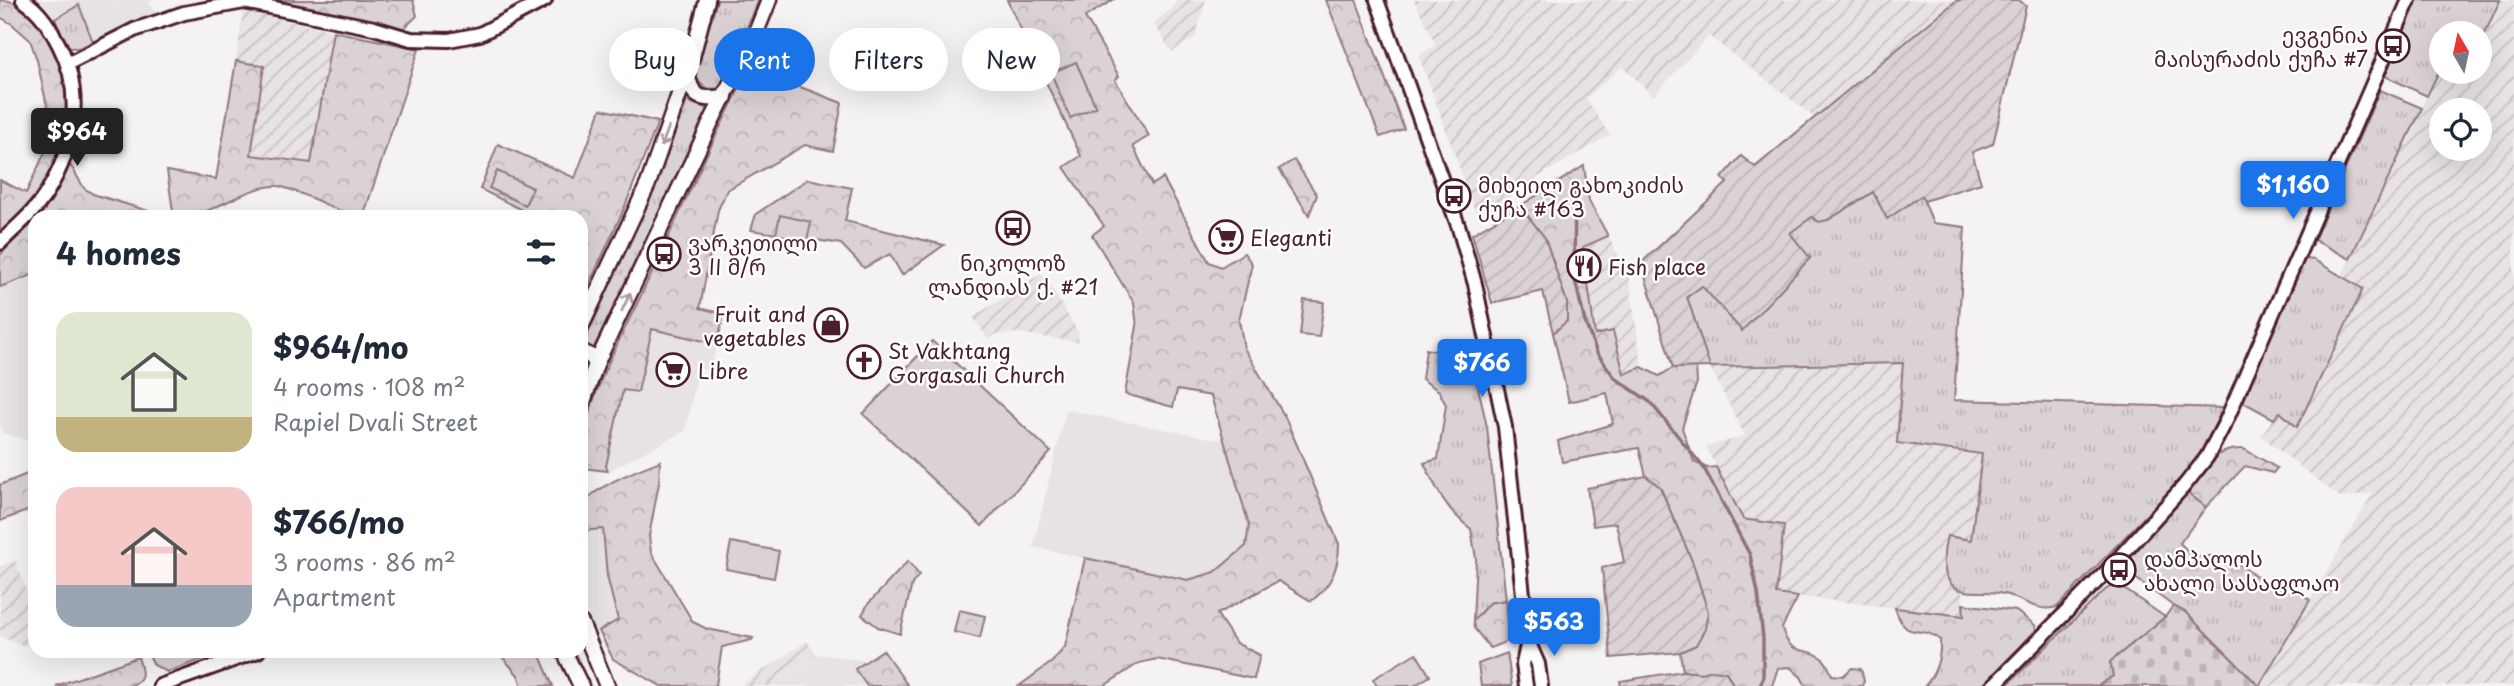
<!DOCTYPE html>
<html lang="en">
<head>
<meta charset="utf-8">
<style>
	body { margin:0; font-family:"Playpen Sans","Noto Sans Georgian",sans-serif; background:#f2f2f3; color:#1f2937; height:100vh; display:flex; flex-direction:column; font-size:26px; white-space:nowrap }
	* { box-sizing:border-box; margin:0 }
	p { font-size:23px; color:#747a83 }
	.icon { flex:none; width:38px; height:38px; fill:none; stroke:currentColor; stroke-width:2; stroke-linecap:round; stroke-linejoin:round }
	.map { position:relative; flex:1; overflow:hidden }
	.details { position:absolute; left:28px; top:210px; width:560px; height:448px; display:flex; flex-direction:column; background:#fff; border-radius:21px; box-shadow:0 7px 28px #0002 }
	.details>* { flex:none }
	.banner { position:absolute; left:609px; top:28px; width:665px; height:63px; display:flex; gap:14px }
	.needle { width:46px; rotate:351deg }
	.fabs { position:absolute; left:2429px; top:21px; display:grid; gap:14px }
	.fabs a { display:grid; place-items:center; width:63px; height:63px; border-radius:50%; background:#fff; box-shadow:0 7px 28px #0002; font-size:35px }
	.price { position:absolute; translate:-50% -60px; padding:0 16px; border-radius:7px; background:#1a73e8; color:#fff; font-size:23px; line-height:46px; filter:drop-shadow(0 2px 4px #0008) }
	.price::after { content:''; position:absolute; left:50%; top:42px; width:21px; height:16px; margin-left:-10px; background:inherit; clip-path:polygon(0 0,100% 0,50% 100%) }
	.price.active { background:#222; color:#fff }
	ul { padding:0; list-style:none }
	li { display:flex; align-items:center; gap:21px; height:175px; padding:0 28px }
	li span { display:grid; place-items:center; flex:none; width:196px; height:140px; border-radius:21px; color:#555 }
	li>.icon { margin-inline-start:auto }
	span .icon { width:84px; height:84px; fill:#fffc; stroke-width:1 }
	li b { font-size:30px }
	h2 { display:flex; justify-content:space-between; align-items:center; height:84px; padding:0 28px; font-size:30px }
	.chip { padding:0 24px; border-radius:32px; background:#fff; box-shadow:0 7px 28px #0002; font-size:24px; line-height:63px }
	.chip.active { background:#1a73e8; color:#fff }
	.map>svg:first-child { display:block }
</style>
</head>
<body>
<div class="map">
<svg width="2514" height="686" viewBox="0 0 2514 686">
	<defs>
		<pattern id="industrial-furrows" width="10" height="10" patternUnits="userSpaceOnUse" patternTransform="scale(1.75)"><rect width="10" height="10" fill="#e7e2e3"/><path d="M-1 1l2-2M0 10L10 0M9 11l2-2" fill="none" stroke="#c8c1c3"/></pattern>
		<pattern id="grass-tufts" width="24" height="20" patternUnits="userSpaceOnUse" patternTransform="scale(1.75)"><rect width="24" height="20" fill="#dbd2d5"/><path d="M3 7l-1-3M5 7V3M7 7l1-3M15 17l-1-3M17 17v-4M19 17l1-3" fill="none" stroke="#bdb4b7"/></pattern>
		<pattern id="forest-crowns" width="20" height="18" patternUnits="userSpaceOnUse" patternTransform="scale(1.75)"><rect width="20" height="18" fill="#dbd2d5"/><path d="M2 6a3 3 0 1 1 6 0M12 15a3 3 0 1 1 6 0" fill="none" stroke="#bdb4b7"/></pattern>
		<pattern id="cemetery-stones" width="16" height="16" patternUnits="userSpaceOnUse" patternTransform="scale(1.75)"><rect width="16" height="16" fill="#dbd2d5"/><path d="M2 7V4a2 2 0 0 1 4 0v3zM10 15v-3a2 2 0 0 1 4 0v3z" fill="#bdb4b7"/></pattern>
		<pattern id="garden-furrows" width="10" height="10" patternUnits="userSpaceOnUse" patternTransform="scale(1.75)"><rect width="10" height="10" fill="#dbd2d5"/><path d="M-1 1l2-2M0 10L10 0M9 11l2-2" fill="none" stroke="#bdb4b7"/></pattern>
	</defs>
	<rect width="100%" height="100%" fill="#f4f2f2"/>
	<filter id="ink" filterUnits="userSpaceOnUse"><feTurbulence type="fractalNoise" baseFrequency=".0143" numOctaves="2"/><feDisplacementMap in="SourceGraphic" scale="14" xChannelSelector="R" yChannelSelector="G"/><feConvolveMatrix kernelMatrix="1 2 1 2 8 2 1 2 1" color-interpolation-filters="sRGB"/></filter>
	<g filter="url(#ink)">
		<!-- built -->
		<g fill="#e7e2e3">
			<polygon points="38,0 154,0 149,3 153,7 157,18 93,42 79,7 55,19 47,7"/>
			<polygon points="35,274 35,441 33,442 3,433 0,426 0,287"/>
			<polygon points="652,329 717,344 711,371 699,368 685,431 608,471 606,467 623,390 638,392"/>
			<polygon points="1066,410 1225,441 1249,525 1246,546 1215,572 1187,580 1033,547"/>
			<polygon points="603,529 607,576 618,621 594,633 581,593 581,531"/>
			<polygon points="816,654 867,661 855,669 867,686 775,686"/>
		</g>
		<!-- industrial -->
		<g fill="url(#industrial-furrows)" fill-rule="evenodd">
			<polygon points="1177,0 1206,0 1195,38 1172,52 1153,23 1172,9"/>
			<polygon points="1414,0 1957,0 1814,117 1709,36 1653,96 1622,66 1586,98 1610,135 1538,177 1486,214 1477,216 1419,56 1436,45"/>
			<path d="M2500 0H2514V686H2259L2373 493 2341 498 2261 436 2363 289 2341 277 2441 67V72H2480V44ZM2441 110H2480V149H2441Z"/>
			<polygon points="243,11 333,31 311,164 251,155 264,66 236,61"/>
			<polygon points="1608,236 1629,278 1642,367 1623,374 1613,331 1596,335 1583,247"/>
			<polygon points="1042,273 1079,333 1078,342 1017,333 995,335 988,339 973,317"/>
			<polygon points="1904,363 1982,454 1971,540 1951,585 1962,591 1964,616 1776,594 1743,519 1706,447 1745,436 1710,367"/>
			<polygon points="15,561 35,611 35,641 23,646 0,636 0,566"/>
			<polygon points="807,641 816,654 775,686 740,686"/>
		</g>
		<!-- grass -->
		<g fill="url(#grass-tufts)" stroke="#927880" stroke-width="2">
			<path d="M717 0H759L720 88C707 91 698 86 696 73Z"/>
			<polygon points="2417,0 2500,0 2480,44 2480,33 2441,33 2441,67 2427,96 2385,76"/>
			<path d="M79 5 93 42C66 57 65 43 55 19Z"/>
			<polygon points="2380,90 2422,108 2350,259 2314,240"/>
			<polygon points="687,101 708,109 593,350 589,346 583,345 658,177"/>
			<path d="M1873 192 1922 196 1933 223 1965 227 1954 400 2223 408 2207 442 2187 473 2057 607C2037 613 2023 599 2004 594 1992 591 1978 593 1965 591 1940 587 1942 556 1947 536L1971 540 1982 454 1897 443 1903 363 1710 367 1687 297 1702 286 1742 330 1810 258 1789 233 1812 216 1828 220Z"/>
			<polygon points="2307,259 2314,260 2363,289 2297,427 2280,412 2274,419 2243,402 2300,264"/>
			<path d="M1426 349 1472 359 1487 427 1506 600 1489 603 1473 621 1476 559 1471 529C1448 512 1436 489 1424 463L1438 459 1446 405 1439 391 1422 379Z"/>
			<polygon points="2187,492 2206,507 2180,543 2192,556 2227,556 2273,588 2290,586 2310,600 2259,686 2185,612 2173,606 2122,568"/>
			<polygon points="2112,586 2124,589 2165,617 2110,662 2113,676 2098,686 2006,686 2105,590"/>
		</g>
		<!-- forest -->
		<g fill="url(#forest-crowns)" stroke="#927880" stroke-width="2">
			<path d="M0 0C21 0 41 18 49 37 69 86 76 112 54 162 50 173 45 185 38 196 28 210 12 222 0 234V180L26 193 52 137 48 111 37 60 30 40 12 24 0 17Z"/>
			<polygon points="270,0 413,0 417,16 401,31"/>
			<path d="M1007 0H1113L1085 17 1119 76 1115 80 1149 136 1133 146 1152 185 1163 178 1209 262 1221 267 1244 253 1252 264 1239 320 1244 348 1285 417 1339 544C1339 567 1331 587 1311 601L1278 581 1217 614 1236 643 1260 655 1254 679 1157 659 1139 663 1104 686H1019L1052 662 1065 647 1085 558 1188 580 1215 572 1246 546 1249 525 1211 396 1177 390 1173 407 1125 394 1137 326 1134 303 1092 235 1104 226 1064 167 1081 156Z"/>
			<polygon points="1326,0 1356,0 1404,129 1380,137"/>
			<path d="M333 31 419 49 363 217H354C339 211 289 186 277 186 242 186 213 217 178 217L173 211 167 171 216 179 236 61 264 66 251 155 311 163Z"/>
			<path d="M763 43 782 49 774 74 795 85 842 103 833 151 805 145 727 190 718 210 700 308 724 314 717 344 652 329 638 392 623 390 606 466 608 471 590 469 581 464C581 406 620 341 644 289 683 206 720 123 763 43Z"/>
			<polygon points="601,109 658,122 623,211 581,302 581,217 536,217 480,189 498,144 575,178"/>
			<polygon points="1294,160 1317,195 1309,215 1279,169"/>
			<polygon points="71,166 84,188 93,194 155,213 142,217 37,217 61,183 66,169"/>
			<path d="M1584 166 1589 201 1608 236 1583 247 1595 335 1613 331 1624 374 1642 367 1659 376 1673 368 1696 367 1697 382 1682 428 1694 462 1707 468 1716 467 1743 519 1784 525 1776 594 1798 597 1782 628C1791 661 1807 643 1824 660 1827 663 1830 671 1832 675L1843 676 1852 668 1861 669 1864 681 1862 686H1806L1801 677 1790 667 1778 668 1772 686H1734L1726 672C1711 670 1698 676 1683 671L1680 652 1696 645 1708 612 1692 561 1660 487 1646 476 1639 448 1562 462 1558 441 1613 424 1607 393 1569 402 1553 333 1567 321V303L1545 238 1520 206Z"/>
			<polygon points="808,179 852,188 845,221 944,245 902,275 890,254 864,268 841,244 751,230 756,214"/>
			<polygon points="35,219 35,274 0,287 0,255"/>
			<path d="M2244 449 2277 468 2273 473 2245 466 2206 507 2187 492C2205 469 2211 448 2244 449Z"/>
			<path d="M660 461 659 483 649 536 651 552 693 622 707 629 753 638 752 640 722 647 716 685 714 686H661L613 659 599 631 618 620 607 576 603 529 581 531C581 524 580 515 581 509 586 489 642 468 660 461Z"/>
			<polygon points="32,472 35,477 35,508 0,521 0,485"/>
			<polygon points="908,561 919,575 912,584 900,634 878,627 862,615 868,604"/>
			<polygon points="1506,600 1510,640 1490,648 1474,628 1473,621 1489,603"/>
			<path d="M1963 604 2016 611 2035 625 2036 630 1982 686H1925C1936 673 1941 656 1940 640 1918 622 1907 645 1895 608L1964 616Z"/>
			<polygon points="959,610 985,616 980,638 954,632"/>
			<polygon points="883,650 908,686 867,686 855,669"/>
			<polygon points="160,651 225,651 167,672 154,665 149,655"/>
			<polygon points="497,651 538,651 553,686 522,686 518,675"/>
			<polygon points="1507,653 1512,686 1481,686 1478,664"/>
			<path d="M138 657C143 672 146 680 129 686H56Z"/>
		</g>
		<!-- cemetery -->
		<polygon fill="url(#cemetery-stones)" stroke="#927880" stroke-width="2" points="2173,606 2185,612 2259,686 2098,686 2113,676 2110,662 2165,617"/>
		<!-- garden -->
		<g fill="url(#garden-furrows)" stroke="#927880" stroke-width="2">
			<polygon points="1957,0 2019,0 2026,6 1993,144 1972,152 1981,183 1924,201 1921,196 1887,219 1873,192 1828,220 1819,222 1812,217 1790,233 1810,258 1742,331 1702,286 1687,297 1710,367 1673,368 1641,263 1727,183 1722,178 1741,156 1755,167"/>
			<polygon points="1520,206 1545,238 1567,303 1567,321 1553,333 1543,291 1492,303 1472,234"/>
			<polygon points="1646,476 1660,487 1692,561 1708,612 1705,629 1696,645 1680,652 1611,658 1602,568 1624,562 1616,523 1593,526 1587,488"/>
			<polygon points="1713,670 1726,672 1734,686 1621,686 1620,681 1683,671 1701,673"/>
		</g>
		<!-- pitch -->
		<g fill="#dbd2d5" stroke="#927880" stroke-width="2">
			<polygon points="1076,62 1096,107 1070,118 1051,73"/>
			<polygon points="497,171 533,188 525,205 489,188"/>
			<polygon points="780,215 811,222 807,241 776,234"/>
			<polygon points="1304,300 1324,302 1319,337 1300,335"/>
			<polygon points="932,341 1051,452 982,526 863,414"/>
			<polygon points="731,542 779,551 774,578 726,569"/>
			<polygon points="1416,653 1430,676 1414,686 1377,686 1373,679"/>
		</g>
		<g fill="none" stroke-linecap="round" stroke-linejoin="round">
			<!-- stream -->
			<polyline stroke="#8d727a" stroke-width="3.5" points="1575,190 1574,276 1585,322 1597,353 1615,378 1650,402 1704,468 1750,555 1758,593 1763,638 1763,678 1760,686"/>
			<defs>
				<g id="tertiary">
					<polyline points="1377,0 1459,228 1475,284 1505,427 1528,641 1523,664 1526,686"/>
					<polyline points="69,63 134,30 184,13 244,2 374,28 411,39 449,40 480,34 545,0"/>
					<path d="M0 243C16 227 35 212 47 192 75 147 84 93 59 45 49 26 41 12 23 0"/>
					<polyline points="1528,641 1538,664 1541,686"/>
					<polyline points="160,686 258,651"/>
					<polyline points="1993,686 2107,571 2184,486 2207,457 2226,421 2409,0"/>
				</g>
				<g id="secondary">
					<path d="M687 73C692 99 700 100 725 97"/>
					<polyline points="581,327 648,184 692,57 707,0"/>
					<polyline points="581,351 592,357 596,364"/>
					<polyline points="581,408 596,364 711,122 755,35 769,0"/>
					<polyline points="581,623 607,686"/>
					<polyline points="564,651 581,686"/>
				</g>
			</defs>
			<!-- tertiary casing -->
			<use href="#tertiary" stroke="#4a1f2b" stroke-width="18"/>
			<!-- secondary casing -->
			<use href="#secondary" stroke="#4a1f2b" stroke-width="19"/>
			<!-- tertiary -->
			<use href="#tertiary" stroke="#fff" stroke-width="12"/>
			<!-- secondary -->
			<use href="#secondary" stroke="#fff" stroke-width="14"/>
		</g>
		<!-- one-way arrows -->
		<defs><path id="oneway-shaft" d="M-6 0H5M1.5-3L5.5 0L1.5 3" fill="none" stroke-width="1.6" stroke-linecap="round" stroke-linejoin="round" transform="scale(1.75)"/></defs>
		<g stroke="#ae9aa0">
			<use href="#oneway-shaft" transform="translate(665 137) rotate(110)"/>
			<use href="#oneway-shaft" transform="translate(626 302) rotate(-65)"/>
		</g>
	</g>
	<!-- icons -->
	<defs>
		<symbol id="bus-ring" viewBox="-11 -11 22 22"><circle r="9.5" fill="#fff" stroke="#4a1f2b" stroke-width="1.5"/><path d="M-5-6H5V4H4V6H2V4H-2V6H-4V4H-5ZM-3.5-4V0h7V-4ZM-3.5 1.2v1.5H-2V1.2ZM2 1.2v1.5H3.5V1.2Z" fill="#4a1f2b"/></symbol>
		<symbol id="supermarket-ring" viewBox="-11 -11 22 22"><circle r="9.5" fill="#fff" stroke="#4a1f2b" stroke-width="1.5"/><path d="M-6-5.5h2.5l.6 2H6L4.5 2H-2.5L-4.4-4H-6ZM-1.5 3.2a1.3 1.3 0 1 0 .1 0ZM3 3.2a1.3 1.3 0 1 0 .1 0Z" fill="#4a1f2b"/></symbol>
		<symbol id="restaurant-ring" viewBox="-11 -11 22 22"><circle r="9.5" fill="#fff" stroke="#4a1f2b" stroke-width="1.5"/><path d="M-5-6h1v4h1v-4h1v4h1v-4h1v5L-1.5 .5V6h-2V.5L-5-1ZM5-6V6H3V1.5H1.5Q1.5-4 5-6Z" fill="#4a1f2b"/></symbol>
		<symbol id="shop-ring" viewBox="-11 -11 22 22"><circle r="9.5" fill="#fff" stroke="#4a1f2b" stroke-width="1.5"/><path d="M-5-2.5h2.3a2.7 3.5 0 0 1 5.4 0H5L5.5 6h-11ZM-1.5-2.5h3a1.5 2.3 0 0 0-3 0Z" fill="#4a1f2b"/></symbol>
		<symbol id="church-ring" viewBox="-11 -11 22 22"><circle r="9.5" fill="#fff" stroke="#4a1f2b" stroke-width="1.5"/><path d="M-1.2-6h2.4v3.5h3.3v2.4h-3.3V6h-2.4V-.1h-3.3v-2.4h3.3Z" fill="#4a1f2b"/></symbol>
	</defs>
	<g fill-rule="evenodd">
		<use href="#bus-ring" x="2374" y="27" width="38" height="38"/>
		<use href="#bus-ring" x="1435" y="177" width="38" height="38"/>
		<use href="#bus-ring" x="994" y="209" width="38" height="38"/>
		<use href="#supermarket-ring" x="1207" y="218" width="38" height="38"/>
		<use href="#bus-ring" x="645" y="235" width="38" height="38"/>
		<use href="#restaurant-ring" x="1565" y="247" width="38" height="38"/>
		<use href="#shop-ring" x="812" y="306" width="38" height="38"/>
		<use href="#church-ring" x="845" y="343" width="38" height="38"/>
		<use href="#supermarket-ring" x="654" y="351" width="38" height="38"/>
		<use href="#bus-ring" x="2100" y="551" width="38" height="38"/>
	</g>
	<g text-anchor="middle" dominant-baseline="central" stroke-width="5" stroke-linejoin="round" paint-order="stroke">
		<!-- poi labels -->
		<g font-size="21" fill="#4a1f2b" stroke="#fff" text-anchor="start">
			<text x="2368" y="34" text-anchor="end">ევგენია<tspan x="2368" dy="24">მაისურაძის ქუჩა #7</tspan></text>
			<text x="1478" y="184">მიხეილ გახოკიძის<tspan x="1478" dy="24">ქუჩა #163</tspan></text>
			<text x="1250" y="237">Eleganti</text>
			<text x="688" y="242">ვარკეთილი<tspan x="688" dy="24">3 II მ/რ</tspan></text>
			<text x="1013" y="262" text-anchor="middle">ნიკოლოზ<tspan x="1013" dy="24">ლანდიას ქ. #21</tspan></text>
			<text x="1608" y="266">Fish place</text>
			<text x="806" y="313" text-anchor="end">Fruit and<tspan x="806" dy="24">vegetables</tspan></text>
			<text x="888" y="350">St Vakhtang<tspan x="888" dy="24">Gorgasali Church</tspan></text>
			<text x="698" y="370">Libre</text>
			<text x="2144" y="558">დამპალოს<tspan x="2144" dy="24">ახალი სასაფლაო</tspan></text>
		</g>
	</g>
</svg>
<div class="fabs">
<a><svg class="needle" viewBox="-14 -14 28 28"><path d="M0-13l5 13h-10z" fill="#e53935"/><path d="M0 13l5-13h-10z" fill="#747a83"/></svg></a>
<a><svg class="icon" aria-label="locate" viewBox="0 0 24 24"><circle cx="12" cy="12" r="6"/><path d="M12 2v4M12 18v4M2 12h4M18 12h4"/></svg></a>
</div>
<b class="price active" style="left:77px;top:168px">$964</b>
<b class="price" style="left:2293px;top:221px">$1,160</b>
<b class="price" style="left:1482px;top:399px">$766</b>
<b class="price" style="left:1554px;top:658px">$563</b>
<div class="banner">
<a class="chip">Buy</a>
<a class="chip active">Rent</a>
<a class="chip">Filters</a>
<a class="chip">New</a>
</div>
<section class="details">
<h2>4 homes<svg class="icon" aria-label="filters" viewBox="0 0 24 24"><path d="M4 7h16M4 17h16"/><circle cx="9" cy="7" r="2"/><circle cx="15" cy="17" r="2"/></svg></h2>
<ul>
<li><span style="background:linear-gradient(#dfe7d0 75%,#c2b280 0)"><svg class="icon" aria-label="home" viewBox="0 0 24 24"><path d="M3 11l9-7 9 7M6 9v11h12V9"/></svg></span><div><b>$964/mo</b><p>4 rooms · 108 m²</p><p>Rapiel Dvali Street</p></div></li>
<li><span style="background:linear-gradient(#f6c9c9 70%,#9aa5b1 0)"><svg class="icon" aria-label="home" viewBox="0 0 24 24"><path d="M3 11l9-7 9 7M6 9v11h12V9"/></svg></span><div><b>$766/mo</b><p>3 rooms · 86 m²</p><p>Apartment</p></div></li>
</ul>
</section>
</div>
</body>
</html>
